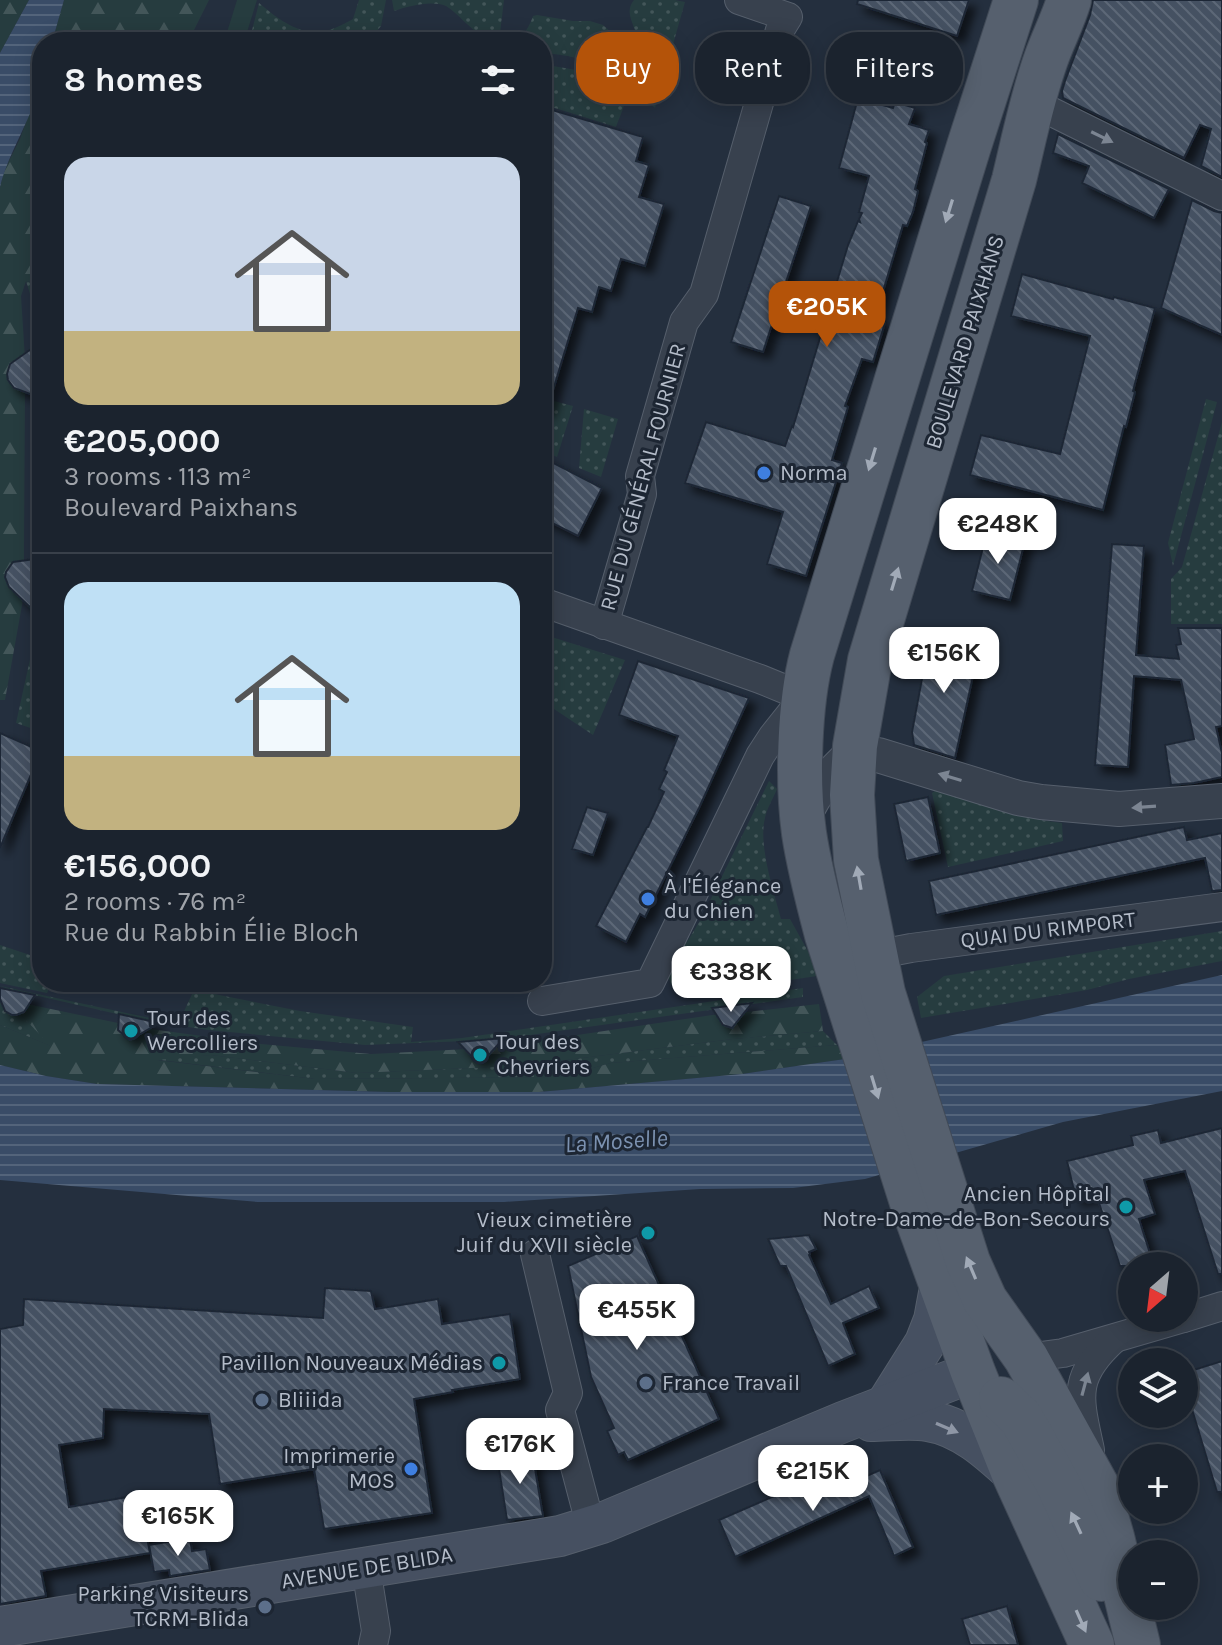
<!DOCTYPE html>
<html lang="en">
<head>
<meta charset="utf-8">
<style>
	body { margin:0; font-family:Karla,sans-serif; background:#242b36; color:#f1f3f6; height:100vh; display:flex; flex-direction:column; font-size:30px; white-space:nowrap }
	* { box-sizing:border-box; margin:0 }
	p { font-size:26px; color:#a0a4aa }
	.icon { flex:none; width:44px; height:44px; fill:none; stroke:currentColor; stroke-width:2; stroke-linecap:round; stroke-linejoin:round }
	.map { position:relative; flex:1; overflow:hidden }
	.drawer { position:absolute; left:32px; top:32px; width:520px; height:960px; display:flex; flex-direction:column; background:#1b232e; border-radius:32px; box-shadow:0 4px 20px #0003,0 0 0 2px #39404a }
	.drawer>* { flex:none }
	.banner { position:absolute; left:576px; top:32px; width:526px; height:72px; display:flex; gap:16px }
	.needle { width:52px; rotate:208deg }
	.fabs { position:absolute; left:1118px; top:1252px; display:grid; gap:16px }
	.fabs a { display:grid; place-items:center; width:80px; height:80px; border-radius:50%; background:#1b232e; box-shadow:0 4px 20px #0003,0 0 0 2px #39404a; font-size:40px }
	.price { position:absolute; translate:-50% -68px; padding:0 18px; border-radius:16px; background:#fff; color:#222; font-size:26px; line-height:52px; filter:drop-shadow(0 2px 4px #0008) }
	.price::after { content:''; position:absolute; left:50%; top:48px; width:24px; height:18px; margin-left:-12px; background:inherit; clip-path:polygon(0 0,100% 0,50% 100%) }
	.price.active { background:#b45309; color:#fff }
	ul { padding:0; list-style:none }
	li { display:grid; align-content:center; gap:16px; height:424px; padding:0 32px }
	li+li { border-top:2px solid #39404a }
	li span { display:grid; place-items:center; height:248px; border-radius:24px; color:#555 }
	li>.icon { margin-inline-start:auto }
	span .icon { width:144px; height:144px; fill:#fffc; stroke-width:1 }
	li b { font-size:34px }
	h2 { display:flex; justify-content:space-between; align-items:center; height:96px; padding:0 32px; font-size:34px }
	.chip { padding:0 28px; border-radius:32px; background:#1b232e; box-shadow:0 4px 20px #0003,0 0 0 2px #39404a; font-size:28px; line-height:72px }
	.chip.active { background:#b45309; color:#fff }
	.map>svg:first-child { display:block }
</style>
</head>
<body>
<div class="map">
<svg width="1222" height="1645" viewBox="0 0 1222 1645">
	<defs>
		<pattern id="grass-dots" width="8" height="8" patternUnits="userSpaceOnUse" patternTransform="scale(2)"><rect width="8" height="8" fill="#263c3f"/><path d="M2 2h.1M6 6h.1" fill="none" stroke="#435659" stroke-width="1.8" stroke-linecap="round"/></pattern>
		<pattern id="forest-firs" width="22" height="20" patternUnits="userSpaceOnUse" patternTransform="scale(2)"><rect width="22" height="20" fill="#263c3f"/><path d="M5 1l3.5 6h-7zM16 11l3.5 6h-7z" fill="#435659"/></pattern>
		<pattern id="water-rules" width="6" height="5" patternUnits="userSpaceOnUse" patternTransform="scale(2)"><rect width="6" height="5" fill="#394c67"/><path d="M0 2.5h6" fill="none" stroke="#53647b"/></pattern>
		<pattern id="building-back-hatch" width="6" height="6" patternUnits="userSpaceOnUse" patternTransform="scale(2)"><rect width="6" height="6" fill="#455162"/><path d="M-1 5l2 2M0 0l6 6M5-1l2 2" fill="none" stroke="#5d6877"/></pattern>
		<filter id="shadow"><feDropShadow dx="7" dy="7" stdDeviation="4" flood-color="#0009"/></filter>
	</defs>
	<rect width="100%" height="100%" fill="#242f3e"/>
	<!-- grass -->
	<g fill="url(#grass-dots)">
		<path d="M359 0H386L381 26 368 42H249L259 3C278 19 303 39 329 30 337 28 345 23 353 19Z"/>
		<path d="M392 0H504L500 33 494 31 482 35C468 28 459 14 446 6 431 0 409 6 394 11Z"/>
		<path d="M634 0H675L685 2 655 108C634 86 643 69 647 41L637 37C634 23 624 12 634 0Z"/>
		<path d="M537 15 573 21H590L603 25 622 42 624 52 622 63C606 70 592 62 576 58 565 55 554 54 542 53V42H521C524 32 530 26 533 16Z"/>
		<path d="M542 64 610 76C637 86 623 107 616 127L542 104Z"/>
		<polygon points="26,281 42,283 42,351 34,352 30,294"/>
		<polygon points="542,398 573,406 557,457 542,450"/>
		<polygon points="1206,399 1217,402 1173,566 1168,543"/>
		<polygon points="584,409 618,419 601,477 579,468"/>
		<polygon points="1222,422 1222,624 1171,624 1171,579 1182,567"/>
		<polygon points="42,605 42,732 16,723"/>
		<polygon points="542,634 625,660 593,735 548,705 542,708"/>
		<path d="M769 781 777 789C773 799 767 808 765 818 758 845 774 892 781 919H790L809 953 817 976 682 996C661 978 668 968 678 946L687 942 701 919Z"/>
		<path d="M936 790C978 803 1019 818 1062 823L1063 841 948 867 932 793Z"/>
		<polygon points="1222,931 1222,961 1129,979 1087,990 921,1018 917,997 944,976"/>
		<polygon points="0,945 42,959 42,982 52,982 47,993 0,983"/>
		<polygon points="0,986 178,1024 194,990 300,1011 413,1027 411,1042 462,1038 803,988 803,997 523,1036 466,1041 365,1045 208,1030 143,1020 8,989"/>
		<polygon points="0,998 8,1013 16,1015 20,1014 53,1047 0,1025"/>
		<polygon points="823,1031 837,1045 611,1063 560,1077 315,1079 152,1059 211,1055 357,1073 518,1066 733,1039"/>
	</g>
	<!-- forest -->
	<g fill="url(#forest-firs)">
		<polygon points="0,0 29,0 0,53"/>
		<polygon points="64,0 209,0 188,42 52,42"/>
		<path d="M42 78V283L26 281 21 296 25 359 11 364C4 378 9 390 25 390L24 548V560C0 563 0 590 24 594L5 700H0V187L4 171 20 139Z"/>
		<polygon points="42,351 42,574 36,590 33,592 35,564 32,479 34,352"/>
		<path d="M27 1004 118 1023V1030L127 1037 143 1028 261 1044 371 1054 468 1049 473 1058 479 1060C486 1059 490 1055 490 1048L719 1014V1020L722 1025 729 1027 734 1026 738 1013 819 1004 823 1031 733 1039 518 1066 357 1073 211 1055 157 1060 315 1079 560 1077 611 1063 837 1045 845 1059 742 1074 539 1092H389L97 1084 46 1076 0 1065V1025L51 1046 20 1014 24 1012Z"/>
	</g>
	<!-- garden -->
	<polygon fill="#263c3f" points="237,0 257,0 244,42 224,42"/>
	<!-- water -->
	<g fill="url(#water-rules)">
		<path d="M29 0H64L52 42H42C42 54 44 68 41 80 33 118 9 150 0 187V53Z"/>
		<polygon points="1222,975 1222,1091 1063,1122 865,1179 793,1188 700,1189 504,1202 258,1202 0,1180 0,1065 46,1076 97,1084 389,1092 539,1092 742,1074 845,1059"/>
	</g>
	<!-- building -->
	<g fill="url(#building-back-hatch)" stroke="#1f2835" stroke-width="2" filter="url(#shadow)">
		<polygon points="858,0 969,0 957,36 857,4"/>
		<polygon points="1093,0 1222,0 1222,177 1201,166 1211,129 1200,125 1184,158 1063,98 1062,91 1065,81 1090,15"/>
		<polygon points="715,54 734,59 728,78 710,73"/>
		<polygon points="858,98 893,108 895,102 915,108 909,124 929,130 925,142 927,143 915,189 918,191 913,212 907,226 903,225 875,318 885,323 873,362 862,359 845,406 848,407 832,460 842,463 806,576 767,564 783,512 685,483 706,422 785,446 792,426 793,427 848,245 858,221 860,222 859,219 862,213 859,212 869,176 839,168"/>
		<polygon points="542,107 643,137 636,161 649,165 639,197 664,204 645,266 621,259 611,291 599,287 592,312 578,308 547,410 542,410"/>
		<polygon points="1058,134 1169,189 1154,218 1082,183 1089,166 1053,153"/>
		<polygon points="779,196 811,206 763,352 731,342"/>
		<polygon points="1192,200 1214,211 1222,213 1222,335 1161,308"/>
		<polygon points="1022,274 1113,299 1114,297 1155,308 1133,391 1135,392 1126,427 1124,426 1103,510 970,475 981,435 1060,454 1090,336 1011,316"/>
		<polygon points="34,347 33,395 14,388 8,380 7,374 10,364"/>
		<polygon points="542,457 602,488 578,536 542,518"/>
		<polygon points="987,531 1025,541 1010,600 972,591"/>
		<polygon points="1112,544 1144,546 1136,655 1179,659 1176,645 1181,644 1178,628 1222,628 1222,726 1216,727 1222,753 1222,777 1194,783 1171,785 1165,745 1194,739 1181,680 1134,676 1128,767 1095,765"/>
		<polygon points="35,559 32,609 9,587 5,577 6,572 13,562"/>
		<polygon points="930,636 980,644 955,758 914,745 912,732"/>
		<polygon points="638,661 749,698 699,808 645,917 640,914 626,942 596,926 647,827 648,827 664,792 659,789 667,772 664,770 678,736 619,715"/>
		<polygon points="0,733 41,751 0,848"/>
		<polygon points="928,797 940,853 906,861 894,804"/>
		<polygon points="587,807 608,813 593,855 572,849"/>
		<polygon points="1184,827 1187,840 1222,833 1222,890 1212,891 1205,858 936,915 929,881"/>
		<polygon points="0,988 35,995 24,1012 16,1015 12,1015 5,1011 0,999"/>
		<polygon points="752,1003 732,1028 723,1025 712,1008"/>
		<polygon points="119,1014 159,1023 130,1040 118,1030"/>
		<polygon points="504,1038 486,1058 481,1060 474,1059 458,1042"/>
		<polygon points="1222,1128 1222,1274 1218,1274 1185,1171 1144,1180 1155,1214 1139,1219 1154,1266 1120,1266 1096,1194 1076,1199 1067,1161 1133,1145 1131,1136 1158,1130 1161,1143"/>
		<polygon points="809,1235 816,1249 809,1252 810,1254 809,1255 831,1304 869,1286 879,1308 843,1323 855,1354 828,1366 786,1266 780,1266 768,1239"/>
		<polygon points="637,1236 719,1419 628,1460 624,1452 618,1455 607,1431 614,1428 591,1377 568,1266"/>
		<polygon points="325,1288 371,1291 375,1309 438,1299 442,1324 510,1314 520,1379 452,1390 453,1392 414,1399 432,1513 324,1529 314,1469 220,1484 209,1414 104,1409 103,1438 59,1445 69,1507 139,1495 150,1553 41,1571 46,1596 0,1604 0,1329 23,1325 24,1299 323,1318"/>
		<polygon points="1222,1361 1222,1492 1217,1492 1184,1383 1184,1373"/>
		<polygon points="532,1451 543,1516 507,1520 497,1456"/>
		<polygon points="880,1470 913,1547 894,1556 869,1496 735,1557 719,1520 825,1474 833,1491"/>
		<polygon points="190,1538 192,1551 206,1549 210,1570 170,1576 169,1570 154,1572 149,1545"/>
		<polygon points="1007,1606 1018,1645 970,1645 962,1619"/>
	</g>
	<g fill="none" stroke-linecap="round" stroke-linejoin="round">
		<defs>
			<g id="minor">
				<polyline points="1034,99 1050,111 1222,196"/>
				<polyline points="604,625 642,494 640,476 684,322 704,294 780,30 788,17 739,0"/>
				<polyline points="859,958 911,948 1222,907"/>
				<polyline points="542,1001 650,983 760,756 773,736 804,697 760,679 542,602"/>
				<polyline points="535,1254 568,1393 560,1410 591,1527"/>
				<polyline points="1184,1318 1222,1306"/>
				<polyline points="1026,1358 1063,1353 1183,1318"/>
				<path d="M1090 1450C1079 1398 1071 1378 1114 1339"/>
				<polyline points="366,1568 376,1631 373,1645"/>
			</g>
			<path id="tertiary" d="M803 818C818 787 829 775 854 752L878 755 1018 798 1041 802 1119 809 1222 801"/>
			<g id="secondary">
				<polyline points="886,1405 925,1343 934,1320 941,1282"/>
				<path d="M871 1421C889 1421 910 1418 928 1421 962 1426 990 1452 1014 1474"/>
				<polyline points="0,1627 560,1536 602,1523 843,1422 973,1372"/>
			</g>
			<g id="primary">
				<path d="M1016 0 969 146 812 655C799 704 797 782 804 833 809 867 818 901 827 935L916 1215 973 1372 1014 1474 1092 1645"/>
				<path d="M1069 0C1063 20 1053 39 1046 59 1032 98 1024 139 1014 180L870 660 855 746 852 795 856 860 883 993 968 1262 985 1300 1026 1358 1098 1488 1112 1537 1138 1645"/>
				<polyline points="1001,1399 1021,1418 1058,1484 1101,1579"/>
			</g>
		</defs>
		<!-- minor casing -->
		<use href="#minor" stroke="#565f6c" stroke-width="30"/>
		<!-- tertiary casing -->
		<use href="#tertiary" stroke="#565f6c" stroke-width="36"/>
		<!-- secondary casing -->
		<use href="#secondary" stroke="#565f6c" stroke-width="42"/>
		<!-- primary casing -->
		<use href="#primary" stroke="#414a57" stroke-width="46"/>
		<!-- minor -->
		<use href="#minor" stroke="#38414e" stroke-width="28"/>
		<!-- tertiary -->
		<use href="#tertiary" stroke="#38414e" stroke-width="34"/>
		<!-- secondary -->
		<use href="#secondary" stroke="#465061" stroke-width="40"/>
		<!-- primary -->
		<use href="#primary" stroke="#56606e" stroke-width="44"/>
	</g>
	<!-- one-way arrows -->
	<defs><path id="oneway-solid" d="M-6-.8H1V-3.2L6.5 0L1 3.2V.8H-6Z" transform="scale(2)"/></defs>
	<g fill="#7c8592">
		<use href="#oneway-solid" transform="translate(1102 137) rotate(26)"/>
		<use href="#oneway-solid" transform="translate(950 777) rotate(-163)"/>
		<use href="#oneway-solid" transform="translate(1144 807) rotate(176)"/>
		<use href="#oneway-solid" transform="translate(1085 1384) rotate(-75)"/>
	</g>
	<g fill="#a1aab7">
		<use href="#oneway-solid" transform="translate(949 211) rotate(107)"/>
		<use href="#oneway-solid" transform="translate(872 459) rotate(107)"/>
		<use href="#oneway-solid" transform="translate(895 579) rotate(-73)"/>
		<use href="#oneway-solid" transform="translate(859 878) rotate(-100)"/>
		<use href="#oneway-solid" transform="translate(875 1087) rotate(73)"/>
		<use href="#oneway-solid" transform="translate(971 1268) rotate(-113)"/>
		<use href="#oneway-solid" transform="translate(1076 1523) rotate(-115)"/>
		<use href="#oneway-solid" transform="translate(1081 1621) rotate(66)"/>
	</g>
	<use fill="#8e96a5" href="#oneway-solid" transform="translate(947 1428) rotate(23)"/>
	<!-- markers -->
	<g fill="#3f7fe0" stroke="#1d2633" stroke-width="3">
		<circle cx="764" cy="473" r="8"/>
		<circle cx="648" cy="899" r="8"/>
		<circle cx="411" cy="1469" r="8"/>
	</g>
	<g fill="#0f9aa8" stroke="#1d2633" stroke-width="3">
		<circle cx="131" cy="1031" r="8"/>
		<circle cx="480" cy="1055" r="8"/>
		<circle cx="1126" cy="1207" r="8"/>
		<circle cx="648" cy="1233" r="8"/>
		<circle cx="499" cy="1363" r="8"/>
	</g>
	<g fill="#5c6f8a" stroke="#1d2633" stroke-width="3">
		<circle cx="646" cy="1383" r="8"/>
		<circle cx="262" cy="1400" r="8"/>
		<circle cx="265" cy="1607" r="8"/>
	</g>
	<g text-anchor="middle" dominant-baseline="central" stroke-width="6" stroke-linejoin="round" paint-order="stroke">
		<!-- street labels -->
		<g font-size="22" fill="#b4bcc9" stroke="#1d2633">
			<text transform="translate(965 342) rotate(-73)">BOULEVARD PAIXHANS</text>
			<text transform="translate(643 477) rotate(-75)">RUE DU GÉNÉRAL FOURNIER</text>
			<text transform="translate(1048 930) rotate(-7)">QUAI DU RIMPORT</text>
			<text transform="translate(367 1568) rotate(-9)">AVENUE DE BLIDA</text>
		</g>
		<!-- poi labels -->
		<g font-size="22" fill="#b4bcc9" stroke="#1d2633" text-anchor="start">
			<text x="780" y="473">Norma</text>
			<text x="664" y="886">À l'Élégance<tspan x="664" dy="25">du Chien</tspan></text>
			<text x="147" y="1018">Tour des<tspan x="147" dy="25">Wercolliers</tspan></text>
			<text x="496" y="1042">Tour des<tspan x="496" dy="25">Chevriers</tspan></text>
			<text x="1110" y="1194" text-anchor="end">Ancien Hôpital<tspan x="1110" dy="25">Notre-Dame-de-Bon-Secours</tspan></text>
			<text x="632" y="1220" text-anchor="end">Vieux cimetière<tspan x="632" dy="25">Juif du XVII siècle</tspan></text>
			<text x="483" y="1363" text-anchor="end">Pavillon Nouveaux Médias</text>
			<text x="662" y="1383">France Travail</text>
			<text x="278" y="1400">Bliiida</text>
			<text x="395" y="1456" text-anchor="end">Imprimerie<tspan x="395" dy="25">MOS</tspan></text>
			<text x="249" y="1594" text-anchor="end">Parking Visiteurs<tspan x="249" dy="25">TCRM-Blida</tspan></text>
		</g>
		<!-- water labels -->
		<g font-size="24" font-style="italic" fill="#7c92b1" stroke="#1d2633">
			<text transform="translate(616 1141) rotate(-4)">La Moselle</text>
		</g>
	</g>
</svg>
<div class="fabs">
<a><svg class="needle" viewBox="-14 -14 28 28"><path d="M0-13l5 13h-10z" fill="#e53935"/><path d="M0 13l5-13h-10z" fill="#a0a4aa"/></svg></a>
<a><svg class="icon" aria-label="layers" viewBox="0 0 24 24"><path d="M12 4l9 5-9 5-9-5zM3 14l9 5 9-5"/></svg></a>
<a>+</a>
<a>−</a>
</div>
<b class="price active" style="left:827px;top:349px">€205K</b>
<b class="price" style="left:998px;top:566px">€248K</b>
<b class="price" style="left:944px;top:695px">€156K</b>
<b class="price" style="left:731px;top:1014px">€338K</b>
<b class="price" style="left:637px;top:1352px">€455K</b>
<b class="price" style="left:520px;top:1486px">€176K</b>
<b class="price" style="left:813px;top:1513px">€215K</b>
<b class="price" style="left:178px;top:1558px">€165K</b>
<div class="banner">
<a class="chip active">Buy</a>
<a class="chip">Rent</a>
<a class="chip">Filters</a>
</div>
<section class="drawer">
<h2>8 homes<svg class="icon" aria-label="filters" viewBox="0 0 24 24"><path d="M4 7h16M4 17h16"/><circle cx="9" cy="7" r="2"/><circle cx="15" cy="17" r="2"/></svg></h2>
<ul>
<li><span style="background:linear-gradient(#c9d6e8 70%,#c2b280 0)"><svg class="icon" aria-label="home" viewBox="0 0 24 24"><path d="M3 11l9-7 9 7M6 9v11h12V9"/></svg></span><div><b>€205,000</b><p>3 rooms · 113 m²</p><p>Boulevard Paixhans</p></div></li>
<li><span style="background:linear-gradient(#bfe0f5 70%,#c2b280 0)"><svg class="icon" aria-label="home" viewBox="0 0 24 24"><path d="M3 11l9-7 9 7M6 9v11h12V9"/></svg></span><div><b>€156,000</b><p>2 rooms · 76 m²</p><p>Rue du Rabbin Élie Bloch</p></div></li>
</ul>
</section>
</div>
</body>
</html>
